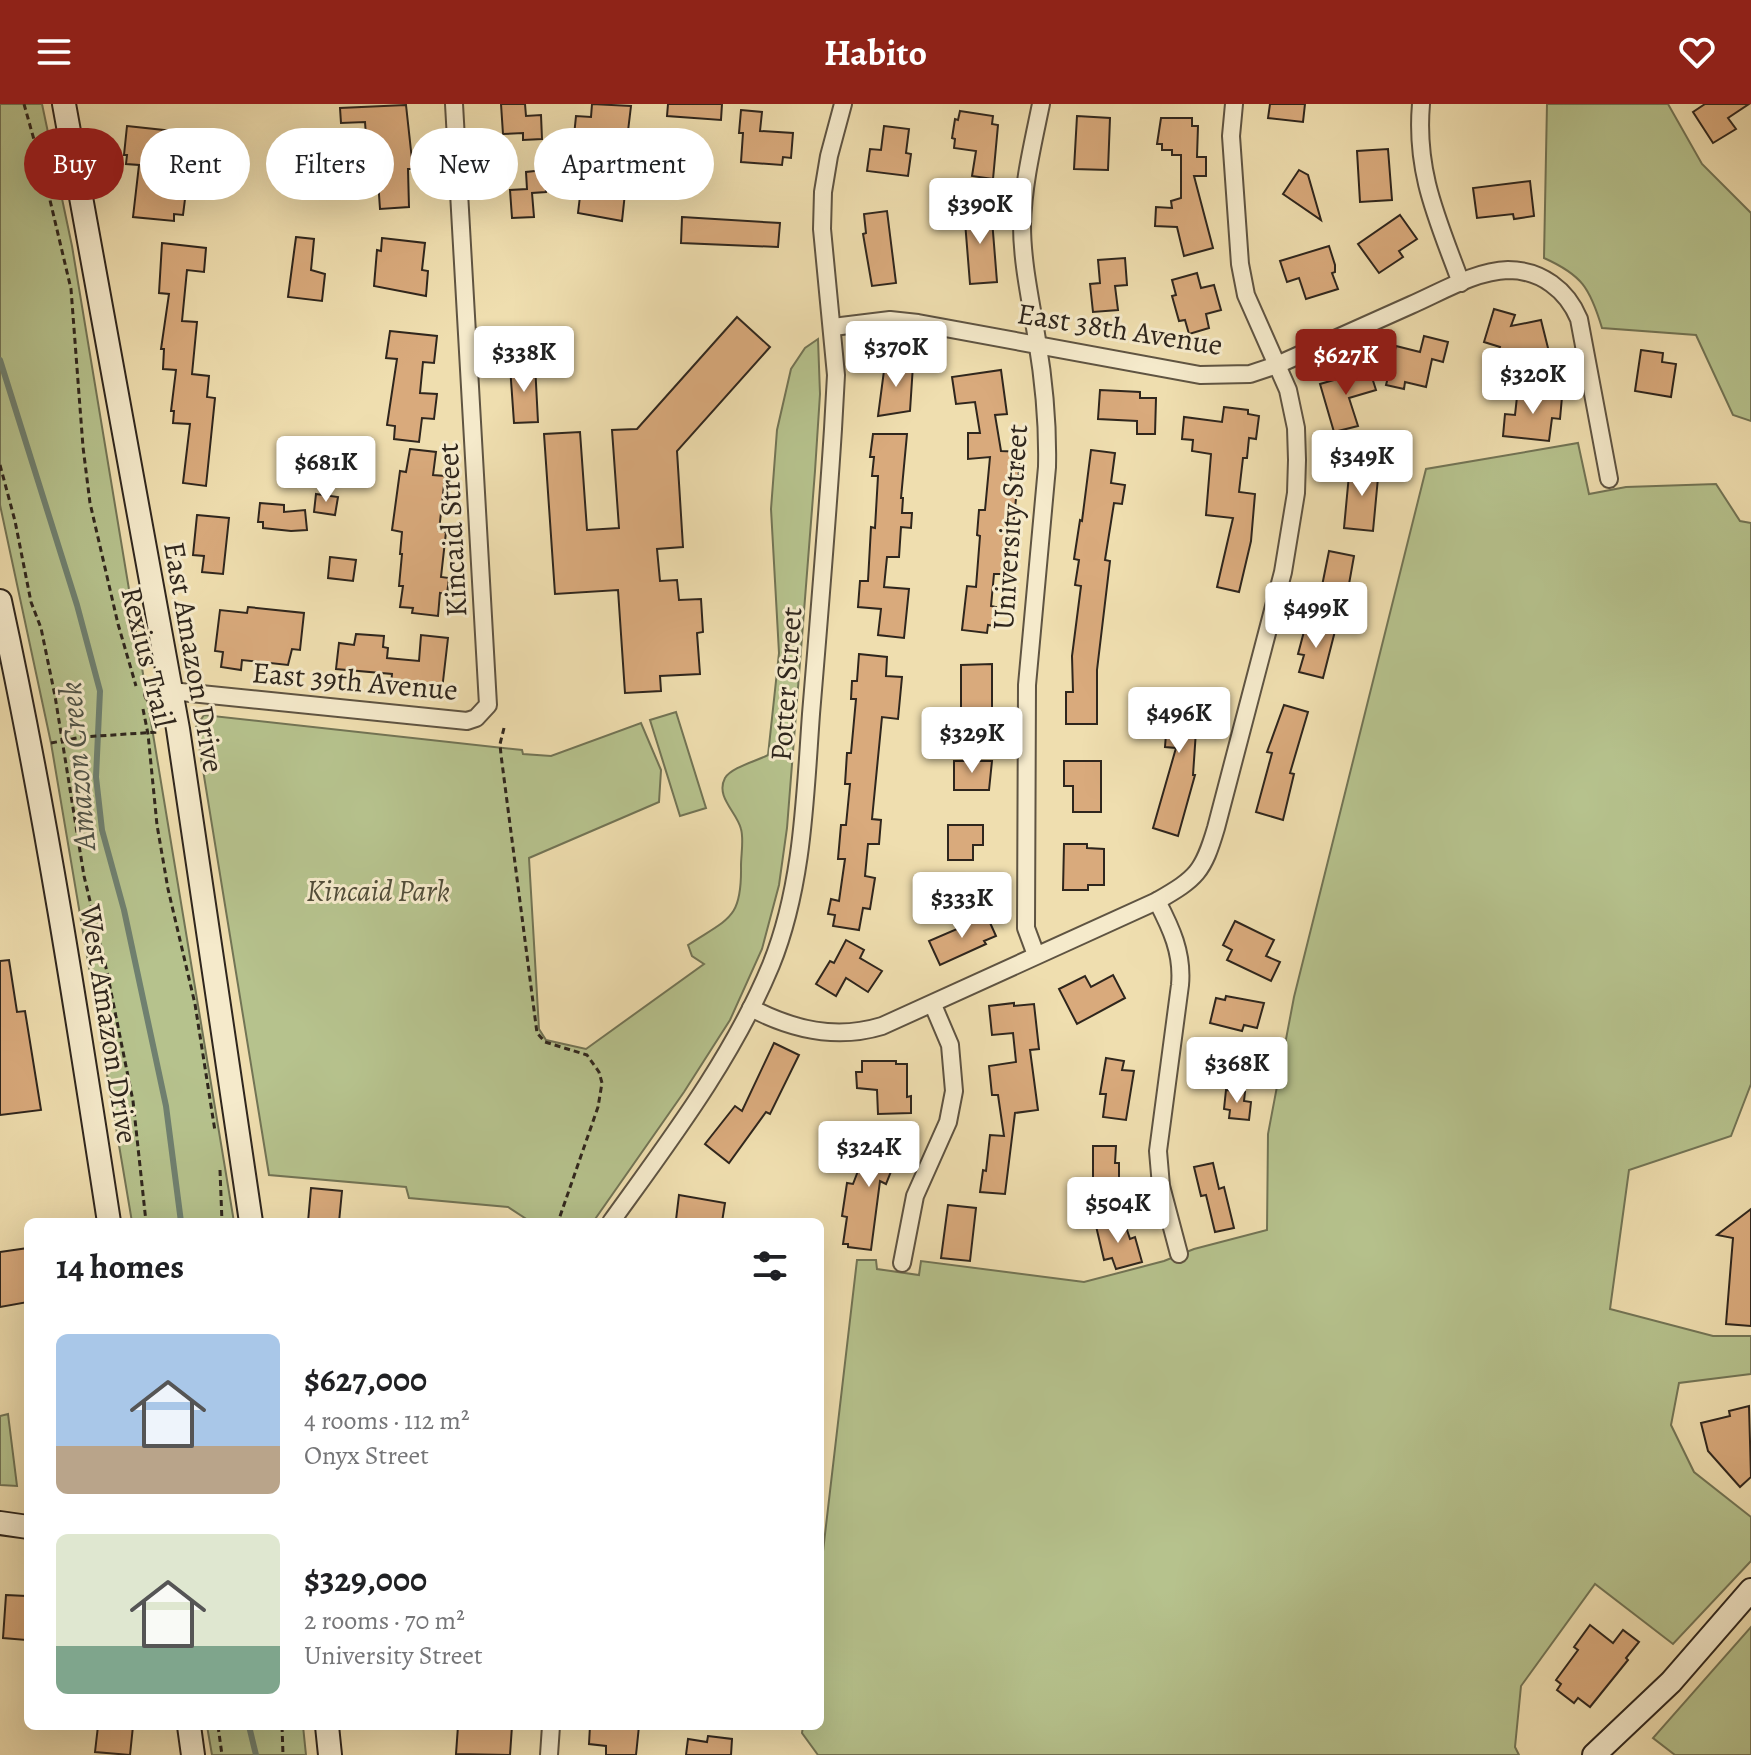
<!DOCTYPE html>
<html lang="en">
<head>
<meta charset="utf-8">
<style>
	body { margin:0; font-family:Alegreya,serif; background:#f2f2f2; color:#202124; height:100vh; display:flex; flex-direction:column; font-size:30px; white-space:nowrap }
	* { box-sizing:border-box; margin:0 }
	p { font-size:26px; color:#757577 }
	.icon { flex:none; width:44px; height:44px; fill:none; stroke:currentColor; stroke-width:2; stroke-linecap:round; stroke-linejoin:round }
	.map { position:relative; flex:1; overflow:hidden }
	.details { position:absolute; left:24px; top:1114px; width:800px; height:512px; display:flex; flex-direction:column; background:#fff; border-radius:12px; box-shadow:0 8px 32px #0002 }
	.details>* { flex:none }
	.top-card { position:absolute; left:24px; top:24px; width:800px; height:72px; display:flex; gap:16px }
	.price { position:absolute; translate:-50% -68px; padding:0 18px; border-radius:8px; background:#fff; color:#222; font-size:26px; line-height:52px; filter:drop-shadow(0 2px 4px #0008) }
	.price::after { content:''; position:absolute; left:50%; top:48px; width:24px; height:18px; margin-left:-12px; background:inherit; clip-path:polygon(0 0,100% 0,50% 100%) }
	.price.current { background:#8f2418; color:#fff }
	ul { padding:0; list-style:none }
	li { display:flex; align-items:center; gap:24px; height:200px; padding:0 32px }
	li span { display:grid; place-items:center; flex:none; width:224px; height:160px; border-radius:12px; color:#555 }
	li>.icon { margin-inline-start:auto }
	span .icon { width:96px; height:96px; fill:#fffc; stroke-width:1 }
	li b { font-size:34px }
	h2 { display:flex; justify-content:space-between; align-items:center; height:96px; padding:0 32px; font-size:34px }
	.tag { padding:0 28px; border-radius:36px; background:#fff; box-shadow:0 8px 32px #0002; font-size:28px; line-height:72px }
	.tag.current { background:#8f2418; color:#fff }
	header { display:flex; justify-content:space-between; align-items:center; height:104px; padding:0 32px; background:#8f2418; color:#fff; font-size:36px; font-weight:700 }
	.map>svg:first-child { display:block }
</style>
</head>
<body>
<header><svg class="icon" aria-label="menu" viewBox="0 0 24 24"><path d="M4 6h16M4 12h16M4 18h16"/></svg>Habito<svg class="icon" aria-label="heart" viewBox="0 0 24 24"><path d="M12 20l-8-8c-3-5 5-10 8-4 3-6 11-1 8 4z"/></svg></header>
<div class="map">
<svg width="1751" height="1651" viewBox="0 0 1751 1651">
	<rect width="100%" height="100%" fill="#efdeaf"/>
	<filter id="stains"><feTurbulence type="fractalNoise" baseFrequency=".0025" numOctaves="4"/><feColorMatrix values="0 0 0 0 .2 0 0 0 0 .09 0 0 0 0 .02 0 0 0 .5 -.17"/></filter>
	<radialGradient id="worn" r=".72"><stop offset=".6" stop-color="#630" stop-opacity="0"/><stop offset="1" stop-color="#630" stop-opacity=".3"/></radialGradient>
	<!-- green -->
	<g fill="#b6c28d" stroke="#727455" stroke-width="2">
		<polygon points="0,0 42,0 72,142 234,1118 132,1118 51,639 0,401"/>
		<path d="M1547 0H1668L1702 60 1751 109V317L1733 311 1696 231 1602 224C1590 184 1582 171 1544 154Z"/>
		<path d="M818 235 820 290 815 367 787 724 779 781 762 845 730 916 684 988 593 1118H531L508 1103 409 1094 406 1083 269 1071 196 623 204 611 522 646 523 650 551 652 641 619 661 666 659 698 529 754 539 925 546 936 586 945 704 860 692 852 688 841C729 814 742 815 741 762 741 750 744 736 741 725 737 708 715 693 725 674 732 663 757 657 768 651L779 549 771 405 777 326 791 265 805 244Z"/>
		<polygon points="1578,339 1589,390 1626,383 1716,380 1740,417 1751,419 1751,980 1731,1032 1629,1066 1610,1205 1713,1232 1751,1232 1751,1270 1679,1279 1671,1321 1694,1368 1751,1413 1751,1457 1673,1540 1595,1480 1521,1582 1515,1643 1519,1651 818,1651 802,1629 803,1622 820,1622 820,1473 857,1156 876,1156 877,1165 919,1171 921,1157 1084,1178 1164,1157 1194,1145 1267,1126 1268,1030 1294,893 1426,365"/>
		<polygon points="676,608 706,704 680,712 650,616"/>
		<polygon points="8,1310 17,1382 0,1381 0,1312"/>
		<polygon points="1751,1523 1751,1651 1675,1651 1653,1634"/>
		<polygon points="207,1622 303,1622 306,1651 212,1651"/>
	</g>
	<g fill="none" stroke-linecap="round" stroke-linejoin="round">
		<!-- stream -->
		<g stroke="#6f8070" stroke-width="6">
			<polyline points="0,256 77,501 100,587 96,673 102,726 124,806 166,1002 181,1118"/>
			<polyline points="249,1622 256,1651"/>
		</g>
	</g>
	<!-- building -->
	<g fill="#d9aa7c" stroke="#2f261d" stroke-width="2">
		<polygon points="501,0 525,0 526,12 541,11 542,35 523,36 523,29 503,30"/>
		<polygon points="592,0 631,2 628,27 614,26 613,33 601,32 600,36 574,32 576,12 591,13"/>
		<polygon points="668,0 722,0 721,16 667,12"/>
		<polygon points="1270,0 1305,0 1303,18 1268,14"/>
		<polygon points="1705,0 1749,0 1728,14 1736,25 1713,39 1693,8"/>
		<polygon points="406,1 413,65 408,65 409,103 380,105 378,76 373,76 372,60 368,61 365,18 341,19 340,4"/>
		<polygon points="741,6 762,8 760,27 793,29 791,54 783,53 782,61 741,58 743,29 739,29"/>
		<polygon points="960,7 993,12 992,20 998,21 993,75 972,72 976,47 954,44 955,35 952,34 955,15 958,16"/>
		<polygon points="1077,12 1110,14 1108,66 1074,65"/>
		<polygon points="1161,14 1192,14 1192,22 1198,22 1197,53 1206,53 1206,72 1194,72 1213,144 1184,152 1177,123 1155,122 1156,103 1172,104 1171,97 1181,94 1181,51 1172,51 1172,46 1162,46 1162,40 1157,40"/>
		<polygon points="127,22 182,28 177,86 186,87 183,111 174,110 174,117 133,113 139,61 126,60 127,51 124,51"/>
		<polygon points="884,22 909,25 906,49 911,50 908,72 867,67 870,45 881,46"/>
		<polygon points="1388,45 1392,96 1360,98 1357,47"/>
		<polygon points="544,66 546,88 532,89 534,113 512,114 510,86 527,85 526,68"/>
		<polygon points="1299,66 1308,71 1321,116 1283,90"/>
		<polygon points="1530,77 1534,112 1514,115 1513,110 1477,114 1473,84"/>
		<polygon points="581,84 625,89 622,117 578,109"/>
		<polygon points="991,103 997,178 970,180 964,105"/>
		<polygon points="887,107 896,179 872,182 863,130 866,129 864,110"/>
		<polygon points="1400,111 1417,135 1399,147 1403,153 1379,169 1358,140"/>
		<polygon points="682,113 780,119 778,143 681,139"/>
		<polygon points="296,133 314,135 311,166 325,170 322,197 288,193"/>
		<polygon points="382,134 425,139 422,166 428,167 426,192 374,182 377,146 381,147"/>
		<polygon points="162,139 206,144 204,168 187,166 182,217 197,218 192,270 209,272 207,293 215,294 206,382 183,379 190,320 173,319 174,307 171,307 176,266 163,265 164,245 161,245 169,190 159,189"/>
		<polygon points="1329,142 1335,161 1335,168 1332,169 1338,185 1306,195 1299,174 1287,178 1280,157"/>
		<polygon points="1125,154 1127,181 1115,182 1118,206 1093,208 1090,180 1100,179 1098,156"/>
		<polygon points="1197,169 1201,184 1214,181 1221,206 1206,210 1209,224 1189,230 1185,216 1179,217 1172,192 1176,191 1172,176"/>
		<polygon points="1494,205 1515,211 1511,222 1541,216 1550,252 1510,261 1496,257 1500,243 1484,238"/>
		<polygon points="737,213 770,243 677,347 683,443 657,445 660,477 677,476 679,496 701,495 703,528 697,529 700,570 660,572 661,587 625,589 618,486 555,490 544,330 580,328 587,426 619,424 612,326 637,325"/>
		<polygon points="390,227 437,232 434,259 423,258 420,289 437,290 434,315 422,314 419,338 394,335 395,322 387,321 397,255 386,254"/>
		<polygon points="1424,232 1448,238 1443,258 1432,255 1426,283 1405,278 1404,285 1386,281 1396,242 1420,248"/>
		<polygon points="1641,246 1663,249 1662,258 1676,260 1671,293 1635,287"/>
		<polygon points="885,259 913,261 910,307 878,312"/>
		<polygon points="535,260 538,318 514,319 510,262"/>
		<polygon points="1368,261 1376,286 1349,294 1358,322 1334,328 1320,280 1351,271 1349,266"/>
		<polygon points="1001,266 1007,310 995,311 1001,347 1021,348 1012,432 1006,432 1003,470 994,470 991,502 996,503 994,522 988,521 987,529 962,526 967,482 976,483 980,432 977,431 979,406 985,406 990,353 968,355 968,329 980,329 975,298 956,300 952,273"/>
		<polygon points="1518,284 1546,288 1546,291 1562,293 1560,315 1552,314 1549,337 1503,332 1505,310 1515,311"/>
		<polygon points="1100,286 1140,288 1140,294 1156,294 1155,330 1137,330 1137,317 1098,315"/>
		<polygon points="1224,303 1248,306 1248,310 1259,312 1256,335 1249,334 1247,354 1243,354 1239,388 1255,390 1251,437 1239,488 1217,483 1233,414 1206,411 1211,350 1192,347 1193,336 1182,335 1184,313 1222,318"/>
		<polygon points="873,330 907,330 901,394 903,394 902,409 912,409 911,424 901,423 899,453 887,453 884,483 909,485 904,534 878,531 881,505 858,503 860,477 868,477 871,423 875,424 878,372 872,372 874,353 870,353"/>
		<polygon points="410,345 436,348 433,371 445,372 439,427 446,428 441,473 449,474 447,490 440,489 438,512 412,509 413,504 400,503 403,482 399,482 402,450 400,450 402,428 392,426 400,367 406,368"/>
		<polygon points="1091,346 1115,349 1111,379 1125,381 1122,400 1114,399 1105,456 1110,457 1097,566 1097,620 1066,620 1066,588 1073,588 1072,552 1081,482 1075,481 1079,456 1074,455 1080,416 1082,417"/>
		<polygon points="1350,360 1379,363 1373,427 1344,424"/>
		<polygon points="316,390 338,393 335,411 314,408"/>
		<polygon points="260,399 284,401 284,408 305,406 307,426 291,427 263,424 263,418 258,418"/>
		<polygon points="197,411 229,414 223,470 202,468 204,452 193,451"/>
		<polygon points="1329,447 1354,452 1346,497 1320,492"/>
		<polygon points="330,453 356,456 353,477 328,474"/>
		<polygon points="248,503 304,509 300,546 292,545 288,561 242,556 241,566 221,563 223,548 215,547 220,506 247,509"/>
		<polygon points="1306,520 1335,527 1323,574 1299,568 1304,551 1298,550"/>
		<polygon points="356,530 384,532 383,543 388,544 387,554 419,557 421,531 448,534 442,586 391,581 392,570 336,565 339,539 354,541"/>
		<polygon points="859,550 887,553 886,572 902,573 898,615 882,613 872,715 881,716 879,740 868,740 865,772 875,774 870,805 863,804 859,826 833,822 835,811 828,810 831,795 839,797 845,755 838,755 841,721 846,721 850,680 845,680 847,649 851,649 856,595 851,595 852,577 857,577"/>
		<polygon points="992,560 992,622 961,622 961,561"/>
		<polygon points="1169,586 1208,589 1206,612 1197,612 1193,671 1195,671 1178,732 1153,724 1176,644 1165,643 1166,630 1159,630 1161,604 1167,605"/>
		<polygon points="1284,601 1308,608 1290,669 1294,670 1283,716 1256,708 1272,649 1267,648"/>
		<polygon points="954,657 992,657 989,686 954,686"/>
		<polygon points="1064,657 1101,657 1101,708 1073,708 1073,682 1064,682"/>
		<polygon points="948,721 983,721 983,741 973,741 973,756 948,756"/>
		<polygon points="1064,740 1087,740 1087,744 1104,745 1104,781 1088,781 1088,786 1063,786"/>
		<polygon points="987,812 996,832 984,837 986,840 940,861 929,837"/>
		<polygon points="1235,817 1274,836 1266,852 1280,858 1271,877 1227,856 1232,846 1223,841"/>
		<polygon points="846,836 864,846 860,854 882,867 868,888 846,874 836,892 816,880 830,857 834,859"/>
		<polygon points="9,856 17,908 25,907 41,1006 0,1011 0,857"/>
		<polygon points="1113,871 1125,894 1077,920 1059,885 1085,872 1091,883"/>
		<polygon points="1226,892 1264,899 1257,924 1244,921 1242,927 1210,919 1216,894 1225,896"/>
		<polygon points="1014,899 1014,902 1034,900 1039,945 1030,946 1038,1006 1015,1009 1005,1090 980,1088 983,1066 986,1067 990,1031 1004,1032 998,991 992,991 989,962 1016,958 1013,929 992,931 989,902"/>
		<polygon points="774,939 799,951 770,1010 766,1008 729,1059 705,1040 735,1002 742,1007"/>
		<polygon points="1106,954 1124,957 1122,966 1134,967 1126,1016 1103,1013 1106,990 1100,990"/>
		<polygon points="862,957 896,957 896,960 907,960 907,993 911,992 911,1009 878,1010 877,986 857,984 856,968 862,968"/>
		<polygon points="1226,986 1245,988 1244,997 1251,998 1249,1016 1229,1014 1230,1006 1224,1005"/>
		<polygon points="878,1022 905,1032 886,1080 880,1077 871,1146 848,1143 848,1140 843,1140 847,1113 842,1112 847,1079 853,1080 868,1041 879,1045"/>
		<polygon points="1093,1042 1116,1042 1115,1059 1119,1059 1119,1097 1093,1097"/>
		<polygon points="1213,1059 1219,1085 1224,1083 1234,1124 1215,1128 1206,1091 1201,1092 1194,1063"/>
		<polygon points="311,1084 342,1087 339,1118 308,1118"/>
		<polygon points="679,1091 725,1099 722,1118 676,1116"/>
		<polygon points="948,1101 976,1104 970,1157 941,1154"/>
		<polygon points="1751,1105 1751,1222 1726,1220 1733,1134 1717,1131"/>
		<polygon points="1119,1116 1119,1125 1126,1123 1130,1135 1135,1133 1142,1158 1116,1165 1112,1154 1104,1156 1096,1122"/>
		<polygon points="28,1144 28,1198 0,1203 0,1148"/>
		<polygon points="1749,1302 1751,1373 1740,1383 1708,1347 1701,1319 1730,1312 1729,1307"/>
		<polygon points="6,1491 26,1492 26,1536 3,1534"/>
		<polygon points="1590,1521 1613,1539 1623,1526 1639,1538 1626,1554 1628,1556 1590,1603 1578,1594 1574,1599 1557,1586 1561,1580 1556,1576 1578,1546 1574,1543"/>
		<polygon points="98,1622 133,1622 130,1651 95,1648"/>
		<polygon points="458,1622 512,1622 510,1651 456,1650"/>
		<polygon points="590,1622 639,1622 636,1651 606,1651 606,1642 589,1640"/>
		<polygon points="708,1632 732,1635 731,1651 686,1651 688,1635 707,1638"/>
	</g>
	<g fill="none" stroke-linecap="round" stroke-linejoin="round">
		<defs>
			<g id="street">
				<path d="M1421 0C1415 69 1438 116 1461 179"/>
				<path d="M833 223 890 216 918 219 1200 271 1250 270 1277 261C1321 241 1366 221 1411 201 1441 188 1475 167 1508 166 1541 166 1567 186 1579 215L1609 375"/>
				<polyline points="153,590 171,587 467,617 476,614 488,601 454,0"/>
				<path d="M1157 797C1171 824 1183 849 1180 881L1158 1047 1161 1082 1179 1150"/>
				<path d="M1036 851 1026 824 1027 581 1047 363C1048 320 1044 278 1037 236 1031 198 1022 159 1022 121 1023 80 1033 39 1041 0"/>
				<path d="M751 904C793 926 836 936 882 922L1157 797C1197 774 1203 768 1216 724L1283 468 1296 389 1297 356 1296 324 1288 286 1246 191 1240 160 1231 32 1234 0"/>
				<path d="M611 1118C670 1036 732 955 771 861 803 782 805 693 811 610 819 515 827 420 833 325L836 271 822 125 823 88 829 52 843 0"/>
				<polyline points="902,1159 915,1092 948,1018 954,987 950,941 933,901"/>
				<polyline points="549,1651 551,1622"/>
			</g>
			<g id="secondary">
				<polyline points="64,0 178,625 251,1118"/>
				<path d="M0 497C45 703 77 910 109 1118"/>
				<polyline points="0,1419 28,1423"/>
				<polyline points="189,1622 193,1651"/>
				<polyline points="327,1622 330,1651"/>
				<polyline points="1594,1651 1671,1578 1751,1486"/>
			</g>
		</defs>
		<!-- street casing -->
		<use href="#street" stroke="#5f5442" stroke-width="20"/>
		<!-- secondary casing -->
		<use href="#secondary" stroke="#2f261d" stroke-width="26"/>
		<!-- path -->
		<g stroke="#2f261d" stroke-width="3" stroke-dasharray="6 4" stroke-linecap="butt">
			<polyline points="24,0 45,75 71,185 83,343 90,399 118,520 136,582"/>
			<polyline points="0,361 15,417 31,498 41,524 55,592 84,772 107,868 133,997 146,1118"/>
			<polyline points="143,605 148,630 157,721 168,785 195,900 215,1027"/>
			<polyline points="504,624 500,640 501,651 537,929 545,938 587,951 599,968 602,979 598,1003 558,1118"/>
			<polyline points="51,639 82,633 159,628"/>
			<polyline points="220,1066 222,1118"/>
			<polyline points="218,1622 222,1651"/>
			<polyline points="282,1622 283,1651"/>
		</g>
		<!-- street -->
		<use href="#street" stroke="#f5eacb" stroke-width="16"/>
		<!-- secondary -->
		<use href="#secondary" stroke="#f5eacb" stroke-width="22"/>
	</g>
	<g text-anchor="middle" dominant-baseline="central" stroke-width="6" stroke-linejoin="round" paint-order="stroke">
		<!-- street labels -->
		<g font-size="30" fill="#2f261d" stroke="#f5eacb">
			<text transform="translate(1120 225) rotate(9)">East 38th Avenue</text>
			<text transform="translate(1010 423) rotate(-86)">University Street</text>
			<text transform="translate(452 426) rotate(-93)">Kincaid Street</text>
			<text transform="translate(148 553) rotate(76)">Rexius Trail</text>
			<text transform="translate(194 553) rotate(80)">East Amazon Drive</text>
			<text transform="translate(355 577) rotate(5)">East 39th Avenue</text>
			<text transform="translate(786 580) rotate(-86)">Potter Street</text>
			<text transform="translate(109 920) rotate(81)">West Amazon Drive</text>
		</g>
		<!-- park labels -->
		<g font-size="30" font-style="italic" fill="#514d39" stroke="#f5eacb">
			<text x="378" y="787">Kincaid Park</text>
		</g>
		<!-- water labels -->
		<g font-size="32" font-style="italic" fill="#4f5347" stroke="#f5eacb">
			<text transform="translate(77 662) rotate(-95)">Amazon Creek</text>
		</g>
	</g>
	<rect width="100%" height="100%" filter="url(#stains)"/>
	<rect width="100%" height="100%" fill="url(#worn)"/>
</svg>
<b class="price" style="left:980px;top:142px">$390K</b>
<b class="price" style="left:896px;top:285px">$370K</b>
<b class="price" style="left:524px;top:290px">$338K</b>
<b class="price current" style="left:1346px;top:293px">$627K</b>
<b class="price" style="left:1533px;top:312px">$320K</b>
<b class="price" style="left:1362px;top:394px">$349K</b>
<b class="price" style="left:326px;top:400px">$681K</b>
<b class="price" style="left:1316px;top:546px">$499K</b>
<b class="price" style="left:1179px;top:651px">$496K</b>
<b class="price" style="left:972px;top:671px">$329K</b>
<b class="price" style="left:962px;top:836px">$333K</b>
<b class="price" style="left:1237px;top:1001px">$368K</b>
<b class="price" style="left:869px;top:1085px">$324K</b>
<b class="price" style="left:1118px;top:1141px">$504K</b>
<div class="top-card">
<a class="tag current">Buy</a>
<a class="tag">Rent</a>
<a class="tag">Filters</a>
<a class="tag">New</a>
<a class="tag">Apartment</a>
</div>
<section class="details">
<h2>14 homes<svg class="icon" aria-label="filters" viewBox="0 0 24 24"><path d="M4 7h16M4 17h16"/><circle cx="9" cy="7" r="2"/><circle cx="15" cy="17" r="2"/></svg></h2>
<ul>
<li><span style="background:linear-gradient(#a9c7e8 70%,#b9a48a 0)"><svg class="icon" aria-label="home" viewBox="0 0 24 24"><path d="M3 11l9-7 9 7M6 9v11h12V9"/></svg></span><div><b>$627,000</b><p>4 rooms · 112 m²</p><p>Onyx Street</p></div></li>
<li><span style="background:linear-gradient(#dfe7d0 70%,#7fa58c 0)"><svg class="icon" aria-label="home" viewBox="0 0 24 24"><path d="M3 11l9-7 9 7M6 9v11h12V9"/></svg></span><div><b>$329,000</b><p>2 rooms · 70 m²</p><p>University Street</p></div></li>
</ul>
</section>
</div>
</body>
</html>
